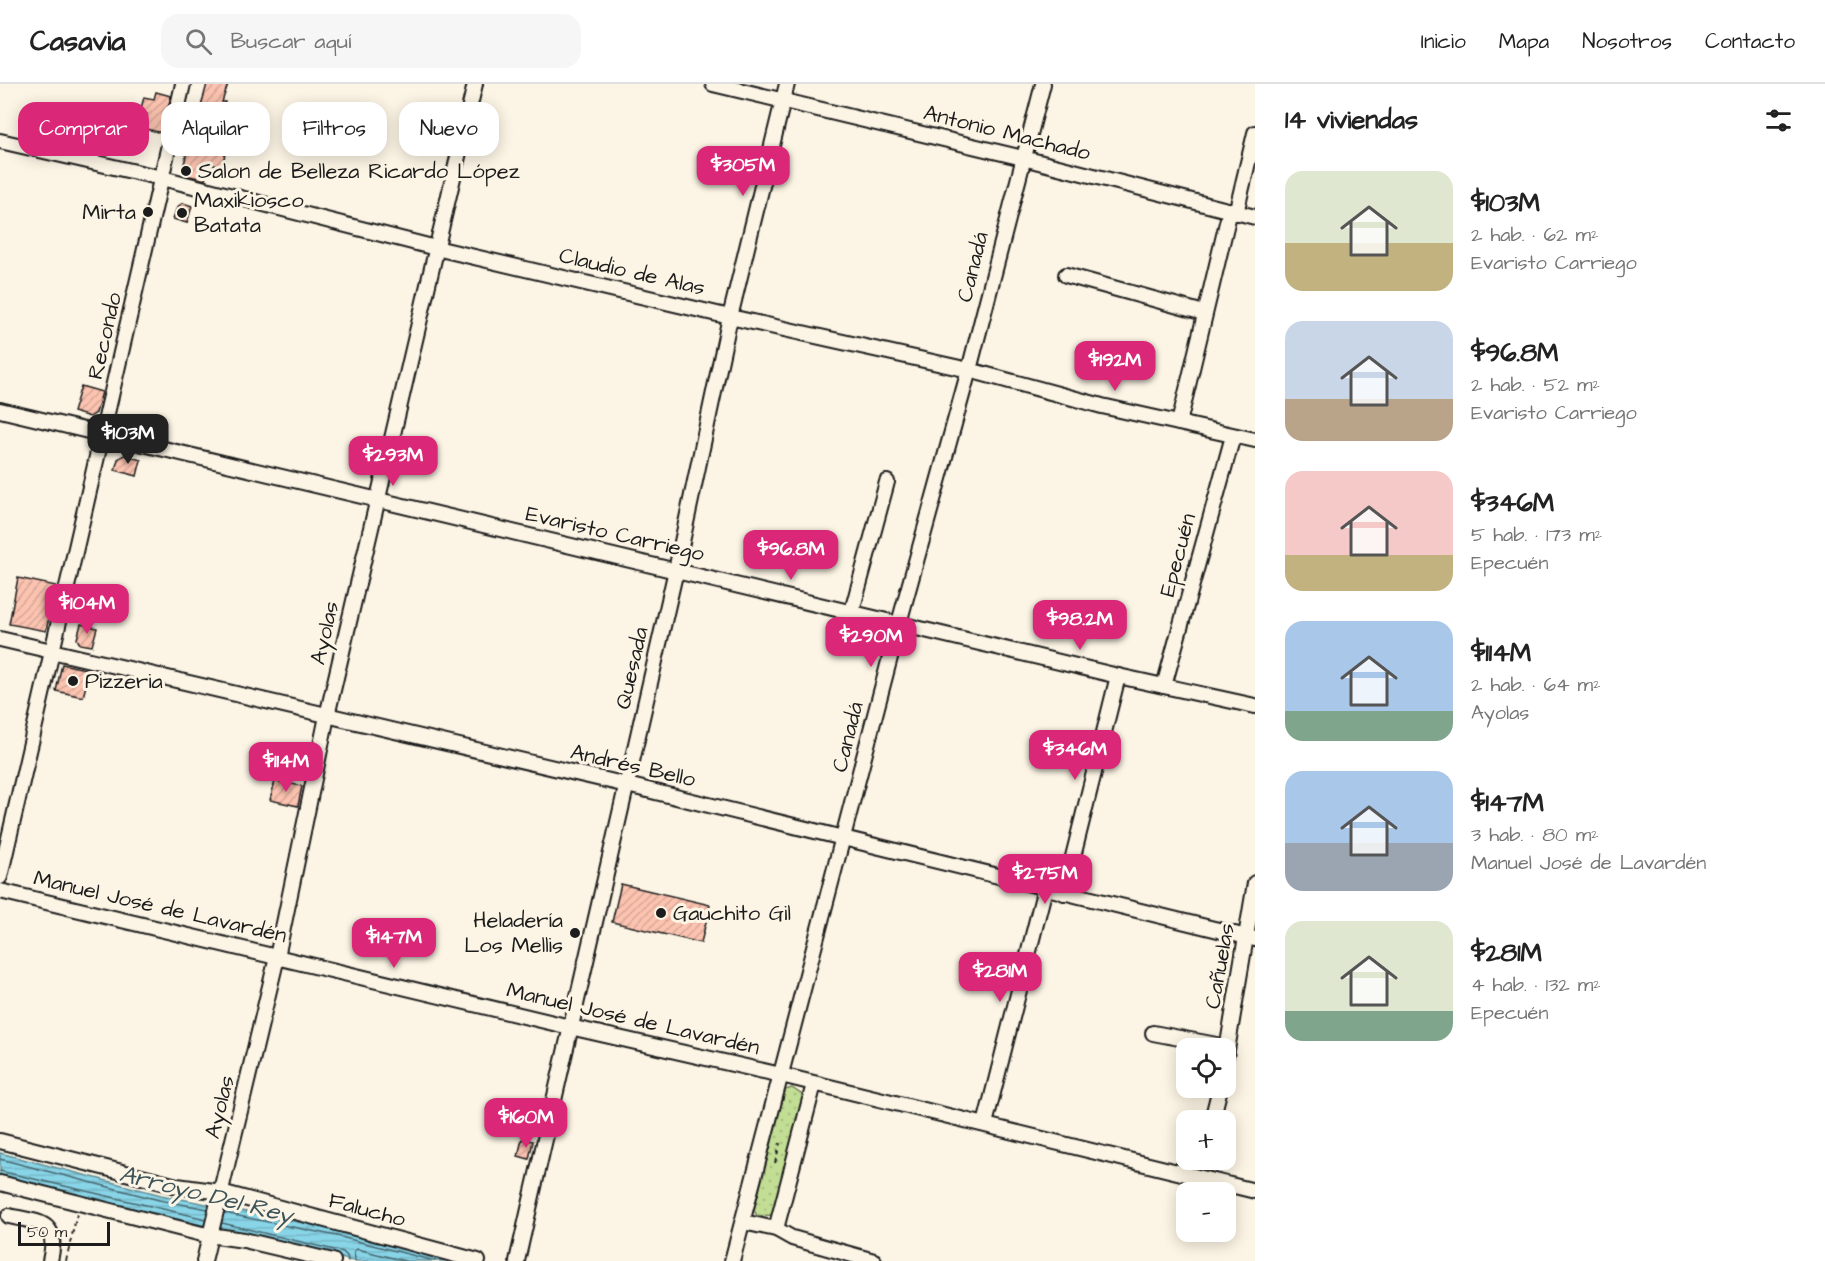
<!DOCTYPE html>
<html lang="es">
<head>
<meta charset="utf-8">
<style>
	body { margin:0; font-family:"Architects Daughter",sans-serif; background:#f6f6f6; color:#222; height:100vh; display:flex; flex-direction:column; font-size:22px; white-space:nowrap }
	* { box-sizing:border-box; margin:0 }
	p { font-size:20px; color:#767676 }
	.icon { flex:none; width:33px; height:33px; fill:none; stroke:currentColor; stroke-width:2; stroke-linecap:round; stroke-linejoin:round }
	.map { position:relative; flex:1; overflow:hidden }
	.details { display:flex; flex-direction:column; background:#fff; width:570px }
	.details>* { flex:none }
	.banner { position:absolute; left:18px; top:18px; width:570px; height:54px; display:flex; gap:12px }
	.controls { position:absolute; left:1176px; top:954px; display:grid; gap:12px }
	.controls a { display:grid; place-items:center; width:60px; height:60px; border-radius:12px; background:#fff; box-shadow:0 3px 15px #0003; font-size:30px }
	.scale { position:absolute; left:18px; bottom:15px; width:92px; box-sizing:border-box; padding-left:6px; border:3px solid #1c1c1c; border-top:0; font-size:16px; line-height:21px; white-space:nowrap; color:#1c1c1c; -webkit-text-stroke:4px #fcf5e5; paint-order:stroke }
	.price { position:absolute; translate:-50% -51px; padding:0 14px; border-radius:12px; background:#db2777; color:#fff; font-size:20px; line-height:39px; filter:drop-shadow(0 2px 3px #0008) }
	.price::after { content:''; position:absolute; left:50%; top:36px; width:18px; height:14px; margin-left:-9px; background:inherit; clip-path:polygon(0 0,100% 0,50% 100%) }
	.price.selected { background:#222; color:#fff }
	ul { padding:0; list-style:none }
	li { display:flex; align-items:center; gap:18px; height:150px; padding:0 30px }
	li span { display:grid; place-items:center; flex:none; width:168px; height:120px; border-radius:18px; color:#555 }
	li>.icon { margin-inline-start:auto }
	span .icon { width:72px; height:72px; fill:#fffc; stroke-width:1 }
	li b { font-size:26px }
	h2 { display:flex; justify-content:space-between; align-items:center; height:72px; padding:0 30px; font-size:26px }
	.tag { padding:0 21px; border-radius:18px; background:#fff; box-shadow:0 3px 15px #0003; font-size:21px; line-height:54px }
	.tag.selected { background:#db2777; color:#fff }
	header { display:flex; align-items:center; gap:36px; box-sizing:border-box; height:84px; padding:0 30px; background:#fff; border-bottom:2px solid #e0e0e0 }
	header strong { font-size:28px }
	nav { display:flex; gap:33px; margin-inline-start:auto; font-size:21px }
	.search { width:420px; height:54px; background:#f6f6f6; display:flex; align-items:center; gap:15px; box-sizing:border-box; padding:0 21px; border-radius:18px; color:#767676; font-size:22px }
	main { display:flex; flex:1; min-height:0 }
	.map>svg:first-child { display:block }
</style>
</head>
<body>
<header>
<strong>Casavia</strong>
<div class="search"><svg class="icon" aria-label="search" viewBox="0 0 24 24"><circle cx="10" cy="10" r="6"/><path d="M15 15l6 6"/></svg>Buscar aquí</div>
<nav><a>Inicio</a><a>Mapa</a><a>Nosotros</a><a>Contacto</a></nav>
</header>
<main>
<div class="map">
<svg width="1255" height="1177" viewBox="0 0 1255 1177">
	<defs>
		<pattern id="park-dots" width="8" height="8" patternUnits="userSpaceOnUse" patternTransform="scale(1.5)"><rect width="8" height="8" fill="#c2dd94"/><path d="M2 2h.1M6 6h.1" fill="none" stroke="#a6bd7f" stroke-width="1.8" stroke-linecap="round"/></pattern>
		<pattern id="water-rules" width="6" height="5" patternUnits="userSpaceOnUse" patternTransform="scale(1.5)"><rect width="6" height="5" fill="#88d5e8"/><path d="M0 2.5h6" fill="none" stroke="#75b6c6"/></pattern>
		<pattern id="building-hatch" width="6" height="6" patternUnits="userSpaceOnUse" patternTransform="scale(1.5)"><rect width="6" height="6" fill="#fbc3b0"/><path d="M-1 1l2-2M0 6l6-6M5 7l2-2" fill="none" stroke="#d7a797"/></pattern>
	</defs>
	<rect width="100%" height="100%" fill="#fcf5e5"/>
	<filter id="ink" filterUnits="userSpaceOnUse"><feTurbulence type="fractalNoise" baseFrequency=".0167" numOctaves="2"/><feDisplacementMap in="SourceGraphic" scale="12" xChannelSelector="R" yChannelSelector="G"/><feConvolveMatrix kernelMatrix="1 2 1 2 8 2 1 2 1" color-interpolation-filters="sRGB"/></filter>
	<g filter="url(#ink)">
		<!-- park -->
		<polygon fill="url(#park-dots)" stroke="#6f7c58" stroke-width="1.5" points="792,1004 804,1012 805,1020 772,1131 757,1132 754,1126 785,1006"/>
		<!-- water -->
		<polygon fill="url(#water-rules)" stroke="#5d8b96" stroke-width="1.5" points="0,1069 161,1111 338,1146 459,1177 353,1177 0,1093"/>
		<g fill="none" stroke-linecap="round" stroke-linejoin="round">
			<!-- shore -->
			<g stroke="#47666e" stroke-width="1.5">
				<polyline points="0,1075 159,1116 208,1125"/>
				<polyline points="0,1087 206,1135"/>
				<polyline points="224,1129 337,1152 435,1177"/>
				<polyline points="222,1139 343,1168 347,1172 348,1177"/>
				<polyline points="355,1177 354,1167 357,1165 405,1177"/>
			</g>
		</g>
		<!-- building -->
		<g fill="url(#building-hatch)" stroke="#1c1c1c" stroke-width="1.5">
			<polygon points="207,0 228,0 222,18 225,18 221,33 223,34 218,54 228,57 222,83 209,80 205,96 186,91 183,84 192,48 194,48"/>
			<polygon points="156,8 171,12 162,49 142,44 147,30 140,28 144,13 154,15"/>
			<polygon points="183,119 192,122 187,139 173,135 177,123"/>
			<polygon points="81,302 102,308 96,329 90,333 73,328"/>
			<polygon points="124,371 141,376 137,392 115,386 118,375"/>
			<polygon points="18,494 56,502 46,547 9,540"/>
			<polygon points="81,540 97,544 92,562 80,560 77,555"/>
			<polygon points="62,580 90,586 83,613 56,607"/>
			<polygon points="275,697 302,702 298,722 270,716"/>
			<polygon points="621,800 710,821 701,859 612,838"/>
			<polygon points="522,1055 533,1057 529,1075 518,1072"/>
		</g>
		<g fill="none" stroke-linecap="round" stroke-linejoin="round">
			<defs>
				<g id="minor">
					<polyline points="713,0 1023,74 1255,133"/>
					<polyline points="0,57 162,94 436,164 730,233 969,286 1102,322 1255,356"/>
					<polyline points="1236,129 1255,49"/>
					<polyline points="1066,191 1204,229"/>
					<polyline points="0,326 1118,592 1255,622"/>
					<polyline points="1179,339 1230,126"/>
					<polyline points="852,527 887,398"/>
					<polyline points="0,555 627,701 1255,855"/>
					<polyline points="1164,602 1233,352"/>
					<polyline points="0,793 183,0"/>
					<polyline points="0,807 570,943 781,991 1255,1107"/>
					<polyline points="1064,809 1118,592"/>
					<polyline points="1153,949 1227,963"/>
					<polyline points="1226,972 1255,799"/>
					<polyline points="1212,1036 1220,1004"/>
					<polyline points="985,1040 1045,804"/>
					<polyline points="0,1057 177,1102 221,1108 478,1177"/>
					<polyline points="0,1099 202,1150 244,1156 333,1177"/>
					<path d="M9 1132C42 1139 59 1137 50 1177"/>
					<polyline points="743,1138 776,1145 792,1154 874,1177"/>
					<polyline points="776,1145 814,1000"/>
					<polyline points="204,1177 277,873 327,632 475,0"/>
					<polyline points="517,1177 676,486 730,233 787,0"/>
					<polyline points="732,1177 899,539 969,286 1043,0"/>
				</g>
			</defs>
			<!-- minor casing -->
			<use href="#minor" stroke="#1c1c1c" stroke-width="18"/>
			<!-- path -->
			<g stroke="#1c1c1c" stroke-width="2" stroke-dasharray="4.5 4.5" stroke-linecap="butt">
				<polyline points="775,1079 780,1059"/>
				<polyline points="66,1177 77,1130"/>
			</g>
			<!-- minor -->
			<use href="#minor" stroke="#fcf5e5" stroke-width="14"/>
		</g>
	</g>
	<!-- markers -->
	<g fill="#1c1c1c" stroke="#fcf5e5" stroke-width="2">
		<circle cx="186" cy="87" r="6"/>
		<circle cx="148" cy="128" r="6"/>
		<circle cx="182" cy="129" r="6"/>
		<circle cx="73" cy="597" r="6"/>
		<circle cx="661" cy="829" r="6"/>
		<circle cx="575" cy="849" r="6"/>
	</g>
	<g text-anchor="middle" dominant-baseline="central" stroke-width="6" stroke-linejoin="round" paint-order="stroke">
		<!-- street labels -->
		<g font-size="22" fill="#1c1c1c" stroke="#fcf5e5">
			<text transform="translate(1007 49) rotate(14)">Antonio Machado</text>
			<text transform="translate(973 183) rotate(-76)">Canadá</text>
			<text transform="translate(632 188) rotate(13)">Claudio de Alas</text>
			<text transform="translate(105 252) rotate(-77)">Recondo</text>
			<text transform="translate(615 450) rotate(13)">Evaristo Carriego</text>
			<text transform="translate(1178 471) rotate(-75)">Epecuén</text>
			<text transform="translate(325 549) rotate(-77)">Ayolas</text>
			<text transform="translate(632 584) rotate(-77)">Quesada</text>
			<text transform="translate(848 653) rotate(-76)">Canadá</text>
			<text transform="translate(633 682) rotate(13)">Andrés Bello</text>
			<text transform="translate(160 823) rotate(13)">Manuel José de Lavardén</text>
			<text transform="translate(1220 882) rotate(-80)">Cañuelas</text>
			<text transform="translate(633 935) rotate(13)">Manuel José de Lavardén</text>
			<text transform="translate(220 1023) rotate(-76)">Ayolas</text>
			<text transform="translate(367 1126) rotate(15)">Falucho</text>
		</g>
		<!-- poi labels -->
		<g font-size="22" fill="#1c1c1c" stroke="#fcf5e5" text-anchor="start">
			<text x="198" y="87">Salon de Belleza Ricardo López</text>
			<text x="194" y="116">Maxikiosco<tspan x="194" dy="25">Batata</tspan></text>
			<text x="136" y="128" text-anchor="end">Mirta</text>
			<text x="85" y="597">Pizzeria</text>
			<text x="673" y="829">Gauchito Gil</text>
			<text x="563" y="836" text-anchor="end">Heladería<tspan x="563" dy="25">Los Mellis</tspan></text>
		</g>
		<!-- water labels -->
		<g font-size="24" font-style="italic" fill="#3c5459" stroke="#fcf5e5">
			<text transform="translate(206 1111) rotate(14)">Arroyo Del Rey</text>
		</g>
	</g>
</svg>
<div class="controls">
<a><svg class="icon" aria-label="locate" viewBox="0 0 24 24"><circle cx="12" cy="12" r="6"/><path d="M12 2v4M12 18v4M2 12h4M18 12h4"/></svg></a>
<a>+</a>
<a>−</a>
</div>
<div class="scale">50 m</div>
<b class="price" style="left:743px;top:113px">$305M</b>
<b class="price" style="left:1115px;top:308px">$192M</b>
<b class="price selected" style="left:128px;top:381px">$103M</b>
<b class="price" style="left:393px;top:403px">$293M</b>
<b class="price" style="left:791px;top:497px">$96.8M</b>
<b class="price" style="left:87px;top:551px">$104M</b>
<b class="price" style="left:1080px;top:567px">$98.2M</b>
<b class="price" style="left:871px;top:584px">$290M</b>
<b class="price" style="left:1075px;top:697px">$346M</b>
<b class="price" style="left:286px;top:709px">$114M</b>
<b class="price" style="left:1045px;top:821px">$275M</b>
<b class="price" style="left:394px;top:885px">$147M</b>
<b class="price" style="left:1000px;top:919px">$281M</b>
<b class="price" style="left:526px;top:1065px">$160M</b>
<div class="banner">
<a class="tag selected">Comprar</a>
<a class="tag">Alquilar</a>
<a class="tag">Filtros</a>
<a class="tag">Nuevo</a>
</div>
</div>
<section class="details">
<h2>14 viviendas<svg class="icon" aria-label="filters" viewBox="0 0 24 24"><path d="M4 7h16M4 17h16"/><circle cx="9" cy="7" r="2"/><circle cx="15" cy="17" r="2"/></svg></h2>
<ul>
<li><span style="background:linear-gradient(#dfe7d0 60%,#c2b280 0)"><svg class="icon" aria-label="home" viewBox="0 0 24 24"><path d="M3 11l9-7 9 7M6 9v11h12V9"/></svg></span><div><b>$103M</b><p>2 hab. · 62 m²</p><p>Evaristo Carriego</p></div></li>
<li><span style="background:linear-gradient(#c9d6e8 65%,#b9a48a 0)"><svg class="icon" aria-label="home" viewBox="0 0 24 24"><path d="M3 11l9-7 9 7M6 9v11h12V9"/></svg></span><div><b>$96.8M</b><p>2 hab. · 52 m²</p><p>Evaristo Carriego</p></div></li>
<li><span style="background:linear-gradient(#f6c9c9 70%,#c2b280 0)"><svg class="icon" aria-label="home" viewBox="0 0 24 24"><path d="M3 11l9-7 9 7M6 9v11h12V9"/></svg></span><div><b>$346M</b><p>5 hab. · 173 m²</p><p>Epecuén</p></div></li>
<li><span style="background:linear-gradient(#a9c7e8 75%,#7fa58c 0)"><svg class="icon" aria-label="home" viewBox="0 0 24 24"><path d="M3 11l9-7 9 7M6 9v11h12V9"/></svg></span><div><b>$114M</b><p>2 hab. · 64 m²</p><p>Ayolas</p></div></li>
<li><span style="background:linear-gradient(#a9c7e8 60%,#9aa5b1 0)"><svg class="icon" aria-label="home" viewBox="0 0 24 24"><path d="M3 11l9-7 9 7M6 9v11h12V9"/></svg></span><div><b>$147M</b><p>3 hab. · 80 m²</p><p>Manuel José de Lavardén</p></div></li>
<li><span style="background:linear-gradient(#dfe7d0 75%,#7fa58c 0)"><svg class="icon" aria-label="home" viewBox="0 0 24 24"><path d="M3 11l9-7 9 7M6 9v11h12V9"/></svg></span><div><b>$281M</b><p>4 hab. · 132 m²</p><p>Epecuén</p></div></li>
</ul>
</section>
</main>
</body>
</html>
